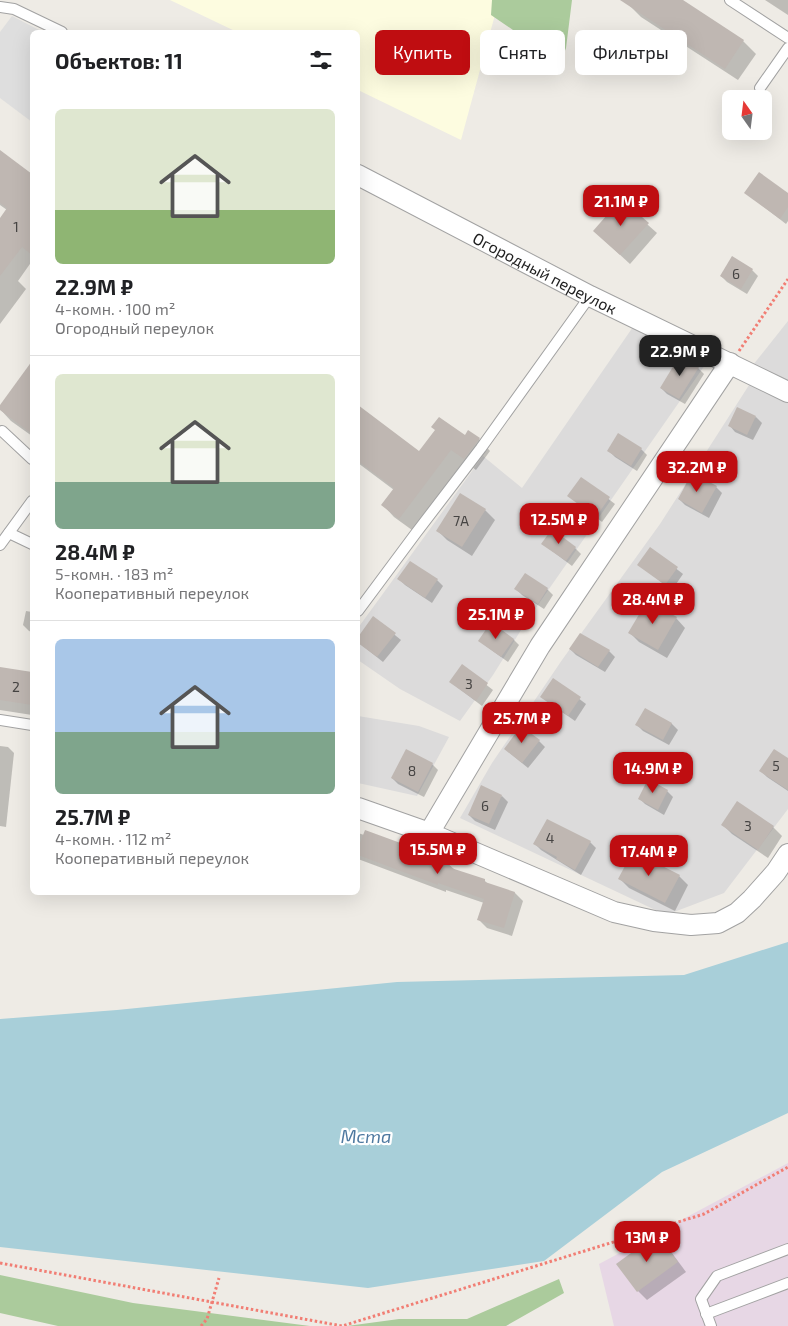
<!DOCTYPE html>
<html lang="ru">
<head>
<meta charset="utf-8">
<style>
	body { margin:0; font-family:"Exo 2",sans-serif; background:#f6f6f6; color:#202124; height:100vh; display:flex; flex-direction:column; font-size:19px; white-space:nowrap }
	* { box-sizing:border-box; margin:0 }
	p { font-size:16px; color:#757577 }
	.icon { flex:none; width:28px; height:28px; fill:none; stroke:currentColor; stroke-width:2; stroke-linecap:round; stroke-linejoin:round }
	.map { position:relative; flex:1; overflow:hidden }
	.sheet { position:absolute; left:30px; top:30px; width:330px; height:865px; display:flex; flex-direction:column; background:#fff; border-radius:8px; box-shadow:0 5px 20px #0002 }
	.sheet>* { flex:none }
	.hud { position:absolute; left:375px; top:30px; width:338px; height:45px; display:flex; gap:10px }
	.needle { width:32px; rotate:346deg }
	.buttons { position:absolute; left:722px; top:90px; display:grid; gap:10px }
	.buttons a { display:grid; place-items:center; width:50px; height:50px; border-radius:8px; background:#fff; box-shadow:0 5px 20px #0002; font-size:25px }
	.price { position:absolute; translate:-50% -42px; padding:0 11px; border-radius:10px; background:#bf0d11; color:#fff; font-size:16px; line-height:32px; filter:drop-shadow(0 1px 2px #0008) }
	.price::after { content:''; position:absolute; left:50%; top:30px; width:15px; height:11px; margin-left:-8px; background:inherit; clip-path:polygon(0 0,100% 0,50% 100%) }
	.price.on { background:#222; color:#fff }
	ul { padding:0; list-style:none }
	li { display:grid; align-content:center; gap:10px; height:265px; padding:0 25px }
	li+li { border-top:1px solid #e0e0e0 }
	li span { display:grid; place-items:center; height:155px; border-radius:8px; color:#555 }
	li>.icon { margin-inline-start:auto }
	span .icon { width:90px; height:90px; fill:#fffc; stroke-width:1 }
	li b { font-size:21px }
	h2 { display:flex; justify-content:space-between; align-items:center; height:60px; padding:0 25px; font-size:21px }
	.chip { padding:0 18px; border-radius:8px; background:#fff; box-shadow:0 5px 20px #0002; font-size:18px; line-height:45px }
	.chip.on { background:#bf0d11; color:#fff }
	.map>svg:first-child { display:block }
</style>
</head>
<body>
<div class="map">
<svg width="788" height="1326" viewBox="0 0 788 1326">
	<rect width="100%" height="100%" fill="#eeebe5"/>
	<!-- residential -->
	<g fill="#dcdbdb">
		<polygon points="788,321 788,381 753,365"/>
		<polygon points="635,324 705,365 526,622 493,675 460,721 400,689 358,660 358,628 483,456 522,488"/>
		<polygon points="751,382 788,401 788,809 724,893 666,915 460,818 492,763 562,660 660,524"/>
		<polygon points="358,716 419,726 449,737 417,796 358,783"/>
	</g>
	<!-- industrial -->
	<polygon fill="#e7d7e5" points="788,1163 788,1326 614,1326 599,1264"/>
	<!-- education -->
	<polygon fill="#fdfce0" points="170,0 499,0 461,140 358,90 358,32 237,32"/>
	<!-- forest -->
	<g fill="#abcb9c">
		<polygon points="492,0 572,0 566,48 557,72 541,68 525,53 513,30 491,15"/>
		<polygon points="0,1275 133,1303 310,1326 58,1326 0,1313"/>
		<polygon points="559,1279 564,1293 506,1326 347,1326 399,1319 467,1319"/>
	</g>
	<!-- parking -->
	<polygon fill="#dedede" points="12,16 43,32 32,32 32,122 0,98 0,32"/>
	<!-- water -->
	<polygon fill="#a8cfd9" points="788,942 788,1113 662,1172 544,1261 368,1288 0,1247 0,1019 117,1010 397,982 684,975"/>
	<!-- shadow -->
	<g fill="#0003">
		<polygon points="632,0 681,0 743,41 756,54 738,80 641,17 629,5"/>
		<polygon points="765,0 788,0 788,15"/>
		<polygon points="0,151 32,175 32,261 18,281 26,289 0,324 0,220 7,210 0,205"/>
		<polygon points="746,193 788,194 788,221 786,224"/>
		<polygon points="621,201 657,233 630,264 604,240"/>
		<polygon points="752,270 758,276 747,294 727,282 721,276"/>
		<polygon points="32,363 32,436 11,421 0,409 0,407"/>
		<polygon points="698,368 704,374 685,404 667,394 661,388"/>
		<polygon points="358,407 419,453 436,430 479,439 490,451 476,470 464,461 412,530 394,517 383,505 394,490 358,463"/>
		<polygon points="756,417 762,423 753,440 735,432 730,426"/>
		<polygon points="641,449 647,455 637,471 615,457 609,451"/>
		<polygon points="693,474 716,487 722,493 709,518 685,505 679,499"/>
		<polygon points="581,478 615,504 602,522 569,496"/>
		<polygon points="461,495 485,510 495,520 472,556 447,540 438,531"/>
		<polygon points="543,544 575,548 581,554 572,566"/>
		<polygon points="651,549 683,574 672,590 639,565"/>
		<polygon points="399,579 437,580 443,586 432,603 405,585"/>
		<polygon points="516,589 547,589 553,595 544,609 522,595"/>
		<polygon points="26,611 32,612 32,632 29,631 23,625"/>
		<polygon points="374,618 401,640 383,662 358,642 358,639"/>
		<polygon points="676,618 685,628 667,658 639,642 630,633"/>
		<polygon points="513,639 519,645 508,662 486,646"/>
		<polygon points="570,649 609,651 615,657 605,672 576,655"/>
		<polygon points="462,666 493,690 482,706 457,687"/>
		<polygon points="0,668 32,673 32,715 0,710"/>
		<polygon points="554,680 586,704 575,721 548,702"/>
		<polygon points="645,709 672,724 678,730 669,745 643,731 637,725"/>
		<polygon points="539,741 545,747 528,768 505,749"/>
		<polygon points="0,746 8,747 14,753 6,827 0,826"/>
		<polygon points="788,760 788,791 767,777 761,771"/>
		<polygon points="432,764 438,770 424,797 398,784 392,778"/>
		<polygon points="667,791 673,797 664,815 645,804 639,798"/>
		<polygon points="502,796 508,802 495,830 475,821 469,815"/>
		<polygon points="723,825 773,827 782,836 768,858 732,834"/>
		<polygon points="358,833 446,862 455,870 485,881 489,885 515,893 523,901 512,936 487,928 479,920 484,903 446,890 446,892 358,859"/>
		<polygon points="590,842 596,848 581,875 541,850 535,844"/>
		<polygon points="679,876 688,885 675,911 629,888 620,879"/>
		<polygon points="657,1236 666,1245 686,1272 647,1300 638,1291 618,1264"/>
	</g>
	<!-- building -->
	<g fill="#bfb7b2">
		<polygon points="620,0 683,0 744,40 725,69"/>
		<polygon points="0,150 32,174 32,255 22,247 0,276 0,218 7,208 0,203"/>
		<polygon points="759,172 788,193 788,207 780,219 744,193"/>
		<polygon points="621,199 649,223 620,255 593,231"/>
		<polygon points="732,256 753,269 741,289 720,276"/>
		<polygon points="680,355 699,367 679,399 660,388"/>
		<polygon points="32,361 32,434 0,410 0,405"/>
		<polygon points="358,405 419,451 435,430 431,427 439,417 465,435 468,430 480,438 464,459 451,450 399,519 381,505 394,488 358,461"/>
		<polygon points="737,407 756,416 747,435 728,426"/>
		<polygon points="618,433 642,448 631,466 607,451"/>
		<polygon points="692,473 717,486 702,513 678,499"/>
		<polygon points="581,477 610,497 596,517 567,496"/>
		<polygon points="460,493 486,509 462,547 436,531"/>
		<polygon points="552,529 576,547 566,561 541,544"/>
		<polygon points="650,547 678,567 665,585 637,565"/>
		<polygon points="410,561 438,579 425,598 397,579"/>
		<polygon points="525,573 548,588 538,604 514,589"/>
		<polygon points="647,601 677,617 658,650 628,633"/>
		<polygon points="373,616 396,633 377,657 358,643 358,637"/>
		<polygon points="491,622 514,639 501,657 478,641"/>
		<polygon points="580,633 610,650 598,667 569,649"/>
		<polygon points="462,664 488,683 476,701 449,682"/>
		<polygon points="0,667 32,672 32,705 0,700"/>
		<polygon points="553,678 581,697 568,716 540,697"/>
		<polygon points="645,708 672,723 663,740 635,725"/>
		<polygon points="521,726 540,740 522,763 504,749"/>
		<polygon points="406,749 433,763 418,792 391,778"/>
		<polygon points="774,749 788,758 788,790 759,771"/>
		<polygon points="648,779 668,790 658,810 638,799"/>
		<polygon points="481,785 502,795 489,824 468,815"/>
		<polygon points="737,801 774,826 758,850 721,825"/>
		<polygon points="547,819 591,841 575,870 556,859 557,857 533,844"/>
		<polygon points="365,830 447,860 445,866 485,879 485,882 515,892 504,928 477,920 484,899 438,883 438,885 358,855 358,848"/>
		<polygon points="633,851 680,875 665,903 618,879"/>
		<polygon points="657,1234 678,1262 637,1292 616,1264"/>
	</g>
	<g fill="none" stroke-linecap="round" stroke-linejoin="round">
		<defs>
			<g id="lane">
				<polyline points="730,0 788,38"/>
				<polyline points="0,7 14,9 62,32"/>
				<polyline points="760,88 788,48"/>
				<polyline points="2,431 32,459"/>
				<polyline points="9,533 32,544"/>
				<polyline points="0,545 32,501"/>
				<polyline points="358,611 416,533 481,448 590,296"/>
				<polyline points="0,720 32,725"/>
				<polyline points="706,1314 788,1283"/>
				<polyline points="711,1326 701,1299 717,1276 788,1249"/>
			</g>
			<g id="street">
				<path id="s1" d="M358 175 590 296 788 392"/>
				<polyline points="358,808 429,833 614,912 654,921 691,925 718,923 737,913 752,899 776,872 788,854"/>
				<polyline points="429,833 540,646 730,363"/>
			</g>
		</defs>
		<!-- lane casing -->
		<use href="#lane" stroke="#a2a2a2" stroke-width="12"/>
		<!-- street casing -->
		<use href="#street" stroke="#a2a2a2" stroke-width="22"/>
		<!-- path -->
		<g stroke="#f17e74" stroke-width="3" stroke-dasharray="2.5 2.5" stroke-linecap="butt">
			<polyline points="739,351 788,279"/>
			<polyline points="0,1263 342,1326 704,1214 788,1167"/>
			<polyline points="201,1326 207,1319 219,1278"/>
		</g>
		<!-- lane -->
		<use href="#lane" stroke="#fff" stroke-width="10"/>
		<!-- street -->
		<use href="#street" stroke="#fff" stroke-width="20"/>
	</g>
	<g text-anchor="middle" dominant-baseline="central" stroke-width="4.5" stroke-linejoin="round" paint-order="stroke">
		<!-- number labels -->
		<g font-size="14" fill="#464443">
			<text x="16" y="226">1</text>
			<text x="736" y="273">6</text>
			<text x="461" y="520">7А</text>
			<text x="469" y="683">3</text>
			<text x="16" y="686">2</text>
			<text x="776" y="765">5</text>
			<text x="412" y="770">8</text>
			<text x="485" y="805">6</text>
			<text x="748" y="825">3</text>
			<text x="550" y="837">4</text>
		</g>
		<!-- street labels -->
		<g font-size="16" fill="#1e1e1e" stroke="#fff">
			<text stroke="none"><textPath href="#s1" startOffset="211">Огородный переулок</textPath></text>
		</g>
		<!-- water labels -->
		<g font-size="18" font-style="italic" fill="#4e79a0" stroke="#fff">
			<text x="366" y="1136">Мста</text>
		</g>
	</g>
</svg>
<div class="buttons">
<a><svg class="needle" viewBox="-14 -14 28 28"><path d="M0-13l5 13h-10z" fill="#e53935"/><path d="M0 13l5-13h-10z" fill="#757577"/></svg></a>
</div>
<b class="price" style="left:621px;top:227px">21.1M ₽</b>
<b class="price on" style="left:680px;top:377px">22.9M ₽</b>
<b class="price" style="left:697px;top:493px">32.2M ₽</b>
<b class="price" style="left:559px;top:545px">12.5M ₽</b>
<b class="price" style="left:653px;top:625px">28.4M ₽</b>
<b class="price" style="left:496px;top:640px">25.1M ₽</b>
<b class="price" style="left:522px;top:744px">25.7M ₽</b>
<b class="price" style="left:653px;top:794px">14.9M ₽</b>
<b class="price" style="left:438px;top:875px">15.5M ₽</b>
<b class="price" style="left:649px;top:877px">17.4M ₽</b>
<b class="price" style="left:647px;top:1263px">13M ₽</b>
<div class="hud">
<a class="chip on">Купить</a>
<a class="chip">Снять</a>
<a class="chip">Фильтры</a>
</div>
<section class="sheet">
<h2>Объектов: 11<svg class="icon" aria-label="filters" viewBox="0 0 24 24"><path d="M4 7h16M4 17h16"/><circle cx="9" cy="7" r="2"/><circle cx="15" cy="17" r="2"/></svg></h2>
<ul>
<li><span style="background:linear-gradient(#dfe7d0 65%,#8fb573 0)"><svg class="icon" aria-label="home" viewBox="0 0 24 24"><path d="M3 11l9-7 9 7M6 9v11h12V9"/></svg></span><div><b>22.9M ₽</b><p>4-комн. · 100 m²</p><p>Огородный переулок</p></div></li>
<li><span style="background:linear-gradient(#dfe7d0 70%,#7fa58c 0)"><svg class="icon" aria-label="home" viewBox="0 0 24 24"><path d="M3 11l9-7 9 7M6 9v11h12V9"/></svg></span><div><b>28.4M ₽</b><p>5-комн. · 183 m²</p><p>Кооперативный переулок</p></div></li>
<li><span style="background:linear-gradient(#a9c7e8 60%,#7fa58c 0)"><svg class="icon" aria-label="home" viewBox="0 0 24 24"><path d="M3 11l9-7 9 7M6 9v11h12V9"/></svg></span><div><b>25.7M ₽</b><p>4-комн. · 112 m²</p><p>Кооперативный переулок</p></div></li>
</ul>
</section>
</div>
</body>
</html>
